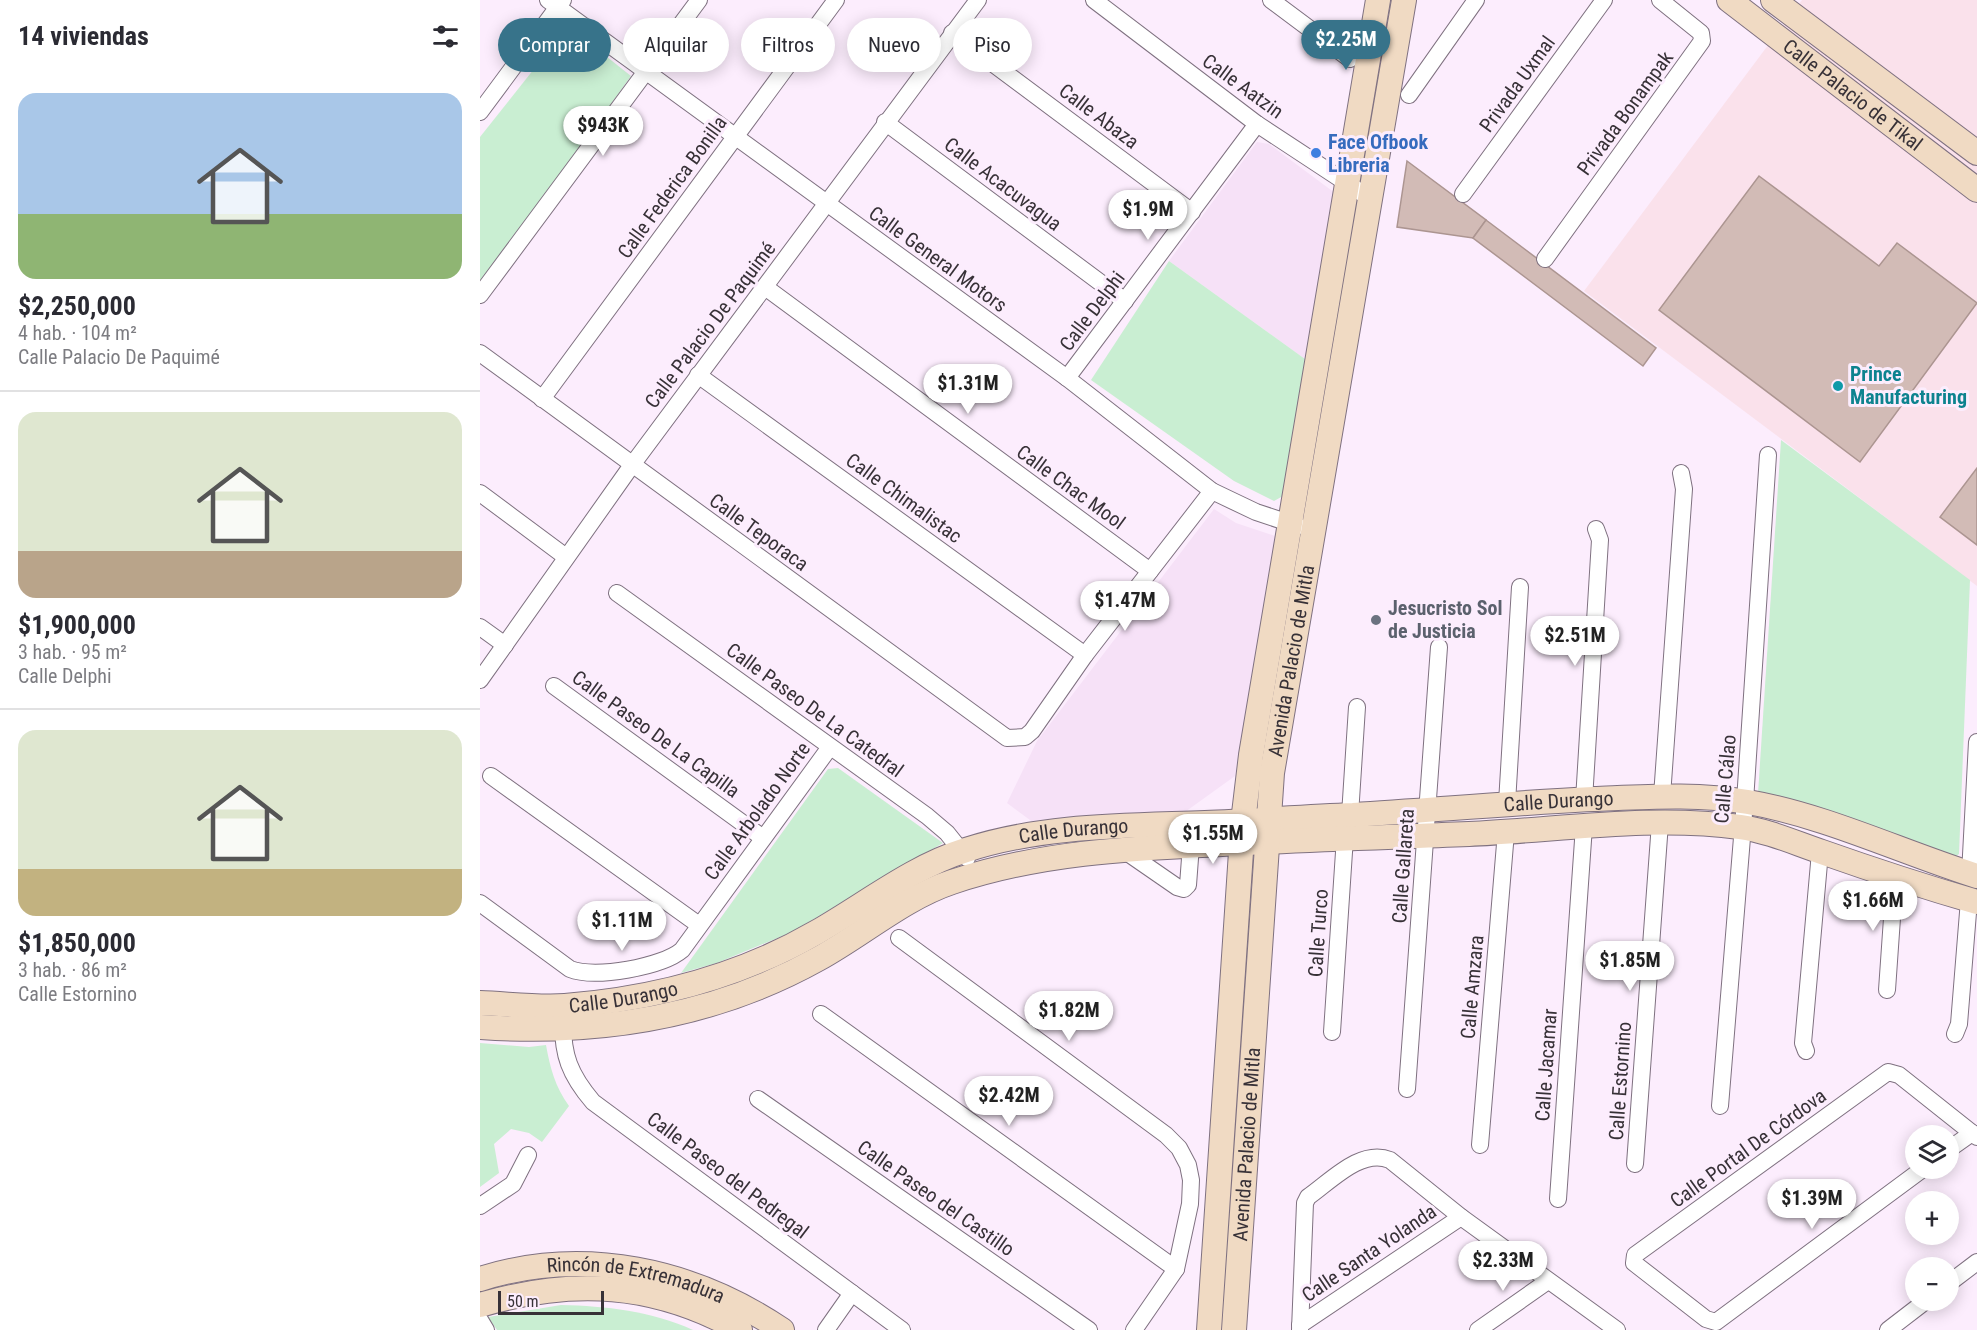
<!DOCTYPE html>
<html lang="es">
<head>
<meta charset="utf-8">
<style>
	body { margin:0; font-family:"Roboto Condensed",sans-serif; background:#f2f2f3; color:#2b2b33; height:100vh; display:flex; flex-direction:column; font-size:22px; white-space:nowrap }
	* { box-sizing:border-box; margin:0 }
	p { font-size:20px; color:#7c7c81 }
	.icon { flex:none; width:33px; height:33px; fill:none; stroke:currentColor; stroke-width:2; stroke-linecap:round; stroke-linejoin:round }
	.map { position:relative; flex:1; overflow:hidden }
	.details { display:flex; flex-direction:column; background:#fff; width:480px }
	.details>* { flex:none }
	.guide { position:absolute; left:18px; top:18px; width:570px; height:54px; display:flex; gap:12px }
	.buttons { position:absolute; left:1425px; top:1125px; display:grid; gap:12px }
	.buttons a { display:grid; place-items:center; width:54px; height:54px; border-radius:50%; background:#fff; box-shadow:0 3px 15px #0003; font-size:30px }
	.scale { position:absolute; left:18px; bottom:15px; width:106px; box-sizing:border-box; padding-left:6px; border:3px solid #373137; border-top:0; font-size:16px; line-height:21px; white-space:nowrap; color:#373137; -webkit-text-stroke:4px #fcedfd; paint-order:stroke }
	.price { position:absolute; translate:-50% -51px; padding:0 14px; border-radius:21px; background:#fff; color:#222; font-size:20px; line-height:39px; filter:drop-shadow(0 2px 3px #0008) }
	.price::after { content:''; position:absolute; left:50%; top:36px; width:18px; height:14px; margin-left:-9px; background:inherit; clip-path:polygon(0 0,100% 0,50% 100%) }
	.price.on { background:#37738a; color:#fff }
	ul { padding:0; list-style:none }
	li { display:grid; align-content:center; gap:12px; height:318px; padding:0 18px }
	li+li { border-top:2px solid #e1e1e2 }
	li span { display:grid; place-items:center; height:186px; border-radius:18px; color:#555 }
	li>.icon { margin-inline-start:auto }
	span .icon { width:108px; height:108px; fill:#fffc; stroke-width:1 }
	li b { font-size:26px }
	h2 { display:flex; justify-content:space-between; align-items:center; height:72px; padding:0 18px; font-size:26px }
	.chip { padding:0 21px; border-radius:27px; background:#fff; box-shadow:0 3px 15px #0003; font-size:21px; line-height:54px }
	.chip.on { background:#37738a; color:#fff }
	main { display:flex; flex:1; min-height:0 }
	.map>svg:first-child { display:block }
</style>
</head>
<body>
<main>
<section class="details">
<h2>14 viviendas<svg class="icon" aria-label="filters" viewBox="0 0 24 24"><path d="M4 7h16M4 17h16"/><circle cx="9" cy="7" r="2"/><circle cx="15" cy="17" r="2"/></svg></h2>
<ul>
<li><span style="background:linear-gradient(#a9c7e8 65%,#8fb573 0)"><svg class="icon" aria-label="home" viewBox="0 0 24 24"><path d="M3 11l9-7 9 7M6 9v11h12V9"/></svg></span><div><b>$2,250,000</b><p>4 hab. · 104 m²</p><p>Calle Palacio De Paquimé</p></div></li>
<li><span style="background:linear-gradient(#dfe7d0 75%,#b9a48a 0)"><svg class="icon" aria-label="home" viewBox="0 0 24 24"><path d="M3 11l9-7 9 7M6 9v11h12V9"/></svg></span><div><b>$1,900,000</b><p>3 hab. · 95 m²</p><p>Calle Delphi</p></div></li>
<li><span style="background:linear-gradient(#dfe7d0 75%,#c2b280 0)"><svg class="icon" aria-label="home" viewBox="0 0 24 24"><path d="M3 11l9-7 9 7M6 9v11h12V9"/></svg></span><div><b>$1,850,000</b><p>3 hab. · 86 m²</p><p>Calle Estornino</p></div></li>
</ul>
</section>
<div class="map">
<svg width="1497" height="1330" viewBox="0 0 1497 1330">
	<rect width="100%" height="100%" fill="#fcedfd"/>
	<!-- built -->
	<g fill="#f6e1f7">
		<polygon points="777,142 789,144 855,193 825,359 689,261"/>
		<polygon points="734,509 756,523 798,537 755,776 705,812 554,823 527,803 557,741"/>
	</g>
	<!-- industrial -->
	<polygon fill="#fae1eb" points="1322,0 1497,0 1497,586 1104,291"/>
	<!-- green -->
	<g fill="#c9eed2">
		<polygon points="88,26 151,76 0,289 0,137"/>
		<polygon points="689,261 825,359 803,496 794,501 754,481 611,380"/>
		<polygon points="1301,440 1490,580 1479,854 1473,859 1278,794"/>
		<polygon points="358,768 463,843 312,932 237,963 201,973 348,769"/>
		<path d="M0 1043 49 1047 66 1045C70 1067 75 1087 89 1106L62 1142 49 1133 31 1129 14 1144 19 1173 0 1187Z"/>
		<path d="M81 1305C126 1306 171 1311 213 1330H17L8 1317Z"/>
	</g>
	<!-- building -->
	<g fill="#d2bbb6" stroke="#ac9591" stroke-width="1.5">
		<polygon points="927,161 1006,220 993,238 917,227"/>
		<polygon points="1279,176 1399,266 1417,243 1497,303 1380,462 1179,310"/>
		<polygon points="1006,220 1176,348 1163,366 993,238"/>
		<polygon points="1497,468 1497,545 1460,517"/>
	</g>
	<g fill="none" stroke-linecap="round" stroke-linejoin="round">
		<defs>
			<g id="street">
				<polyline points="68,0 587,378 732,491 776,512 818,526"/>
				<polyline points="614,0 777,124 891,199"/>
				<polyline points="791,0 870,59"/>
				<polyline points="472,33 712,212"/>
				<polyline points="929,95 996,0"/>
				<polyline points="0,112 83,0"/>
				<polyline points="405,122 645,301"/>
				<polyline points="983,194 1124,0"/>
				<polyline points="1065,259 1222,41 1221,33 1180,0"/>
				<polyline points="285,287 670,571"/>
				<polyline points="0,295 219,0"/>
				<polyline points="0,353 527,738 545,737 552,731 605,655 732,491"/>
				<polyline points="218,375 605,655"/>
				<polyline points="587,378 777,124"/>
				<polyline points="62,399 356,0"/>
				<polyline points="0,493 86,557"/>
				<polyline points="137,593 447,816 467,833 487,858"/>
				<polyline points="0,627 25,645"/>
				<polyline points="0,680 152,465 498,0"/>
				<polyline points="74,686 283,838"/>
				<polyline points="11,776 219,925"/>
				<polyline points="1182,796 1204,489 1201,473"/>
				<polyline points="1104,800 1120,540 1116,529"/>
				<polyline points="1027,803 1040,587"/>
				<polyline points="870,815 877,707"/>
				<polyline points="642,849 697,887 704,889 708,885 711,845"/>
				<polyline points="1490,874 1497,742"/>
				<path d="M0 903 90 969C115 979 182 967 202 950L350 747"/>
				<polyline points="419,938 686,1135 699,1148 708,1165 711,1180 710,1204 696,1269 654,1330"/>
				<polyline points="1407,990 1415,875"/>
				<polyline points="341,1014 696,1269"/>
				<path d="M83 1019C82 1055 90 1075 113 1102L422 1330"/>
				<polyline points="852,1032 865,837"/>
				<polyline points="1475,1034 1479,1024 1489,900"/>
				<polyline points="1326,1051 1323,1043 1340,852"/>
				<polyline points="927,1089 959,647"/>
				<polyline points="278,1099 609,1330"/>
				<polyline points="1240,1106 1265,801 1288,455"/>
				<polyline points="1000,1145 1026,832"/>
				<polyline points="1468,1150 1492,1133"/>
				<polyline points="1155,1164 1180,823"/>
				<polyline points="1444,1168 1236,1322 1226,1319 1154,1263 1155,1255 1408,1072 1419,1075 1497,1137"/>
				<polyline points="1078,1199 1104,826"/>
				<polyline points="0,1206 33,1184 48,1155"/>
				<polyline points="1468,1284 1497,1262"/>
				<polyline points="0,1320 6,1330"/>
				<polyline points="820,1325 981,1217"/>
				<polyline points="346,1330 372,1293"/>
				<path d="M820 1330 825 1203 828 1197C851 1181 881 1148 910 1160L981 1217 1137 1330"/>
				<polyline points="998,1330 1068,1281"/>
				<polyline points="1408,1330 1447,1300"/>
			</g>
			<g id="secondary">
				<path id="s1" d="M1249 0 1497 190"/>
				<polyline points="1293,0 1497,153"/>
				<path id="s2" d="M0 1003C28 1004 57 1008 85 1006 173 999 261 976 337 932 386 904 432 867 486 850 562 825 646 826 725 823 774 821 823 817 873 815 953 810 1033 803 1113 799 1164 797 1217 793 1268 802 1347 816 1421 852 1497 876"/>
				<path d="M0 1027C117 1035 234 1017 338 959 382 935 424 898 472 882 567 850 664 848 764 843 839 839 914 837 989 834 1079 830 1170 815 1260 827 1289 831 1315 843 1342 852 1393 870 1445 887 1497 902"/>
				<path id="s3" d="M0 1279C104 1246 213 1270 302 1330"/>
				<path d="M0 1305C93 1278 174 1282 260 1330"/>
				<polyline points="729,1330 763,822 771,755 898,0"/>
				<path id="s4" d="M754 1330 792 773 924 0"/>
			</g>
		</defs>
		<!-- street casing -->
		<use href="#street" stroke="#7f7180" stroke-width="18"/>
		<!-- secondary casing -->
		<use href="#secondary" stroke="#7f7180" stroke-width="26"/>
		<!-- street -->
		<use href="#street" stroke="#fff" stroke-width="16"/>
		<!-- secondary -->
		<use href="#secondary" stroke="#f0dac3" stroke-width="24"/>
	</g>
	<!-- markers -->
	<circle fill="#3f7fe0" stroke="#fcedfd" stroke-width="2" cx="836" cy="153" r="6"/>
	<circle fill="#0f9aa8" stroke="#fcedfd" stroke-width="2" cx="1358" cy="386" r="6"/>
	<circle fill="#6b7280" stroke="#fcedfd" stroke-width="2" cx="896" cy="620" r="6"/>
	<g text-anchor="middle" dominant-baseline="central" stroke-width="6" stroke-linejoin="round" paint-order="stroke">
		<!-- street labels -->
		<g font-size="20" fill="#373137" stroke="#fcedfd">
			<text transform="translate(1037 84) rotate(-54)">Privada Uxmal</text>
			<text transform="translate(763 86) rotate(36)">Calle Aatzin</text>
			<text stroke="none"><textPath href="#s1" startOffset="156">Calle Palacio de Tikal</textPath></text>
			<text transform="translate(1145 113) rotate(-54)">Privada Bonampak</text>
			<text transform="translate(619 116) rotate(37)">Calle Abaza</text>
			<text transform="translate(523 184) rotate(37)">Calle Acacuvagua</text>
			<text transform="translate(192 187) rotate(-54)">Calle Federica Bonilla</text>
			<text transform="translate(458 259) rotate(36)">Calle General Motors</text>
			<text transform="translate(612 311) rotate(-53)">Calle Delphi</text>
			<text transform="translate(230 325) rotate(-53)">Calle Palacio De Paquimé</text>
			<text transform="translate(591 487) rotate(36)">Calle Chac Mool</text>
			<text transform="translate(424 498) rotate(36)">Calle Chimalistac</text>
			<text transform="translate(279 532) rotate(36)">Calle Teporaca</text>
			<text stroke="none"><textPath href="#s4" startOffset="672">Avenida Palacio de Mitla</textPath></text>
			<text transform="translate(335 710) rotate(36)">Calle Paseo De La Catedral</text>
			<text transform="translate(176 734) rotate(36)">Calle Paseo De La Capilla</text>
			<text transform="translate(1245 779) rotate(-85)">Calle Cálao</text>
			<text stroke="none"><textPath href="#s2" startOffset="1116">Calle Durango</textPath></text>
			<text transform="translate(277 811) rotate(-54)">Calle Arbolado Norte</text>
			<text stroke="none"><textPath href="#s2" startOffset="630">Calle Durango</textPath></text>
			<text transform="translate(923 866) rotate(-86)">Calle Gallareta</text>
			<text transform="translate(838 933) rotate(-86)">Calle Turco</text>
			<text transform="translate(992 987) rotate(-85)">Calle Amzara</text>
			<text stroke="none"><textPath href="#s2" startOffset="144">Calle Durango</textPath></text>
			<text transform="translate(1066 1065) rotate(-86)">Calle Jacamar</text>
			<text transform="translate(1140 1081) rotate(-86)">Calle Estornino</text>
			<text stroke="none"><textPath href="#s4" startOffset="186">Avenida Palacio de Mitla</textPath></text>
			<text transform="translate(1268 1148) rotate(-36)">Calle Portal De Córdova</text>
			<text transform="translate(248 1175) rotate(37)">Calle Paseo del Pedregal</text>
			<text transform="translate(456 1198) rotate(35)">Calle Paseo del Castillo</text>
			<text transform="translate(889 1253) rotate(-34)">Calle Santa Yolanda</text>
			<text stroke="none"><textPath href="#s3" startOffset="159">Rincón de Extremadura</textPath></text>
		</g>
		<!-- shop labels -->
		<g font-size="20" font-weight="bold" fill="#366cbe" stroke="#fcedfd" text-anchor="start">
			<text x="848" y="142">Face Ofbook<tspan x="848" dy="23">Libreria</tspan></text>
		</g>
		<!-- culture labels -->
		<g font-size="20" font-weight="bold" fill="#0d838f" stroke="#fcedfd" text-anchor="start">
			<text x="1370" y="374">Prince<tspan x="1370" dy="23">Manufacturing</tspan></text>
		</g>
		<!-- worship labels -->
		<g font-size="20" font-weight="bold" fill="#5b616d" stroke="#fcedfd" text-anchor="start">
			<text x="908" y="608">Jesucristo Sol<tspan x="908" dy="23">de Justicia</tspan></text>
		</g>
	</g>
</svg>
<div class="buttons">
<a><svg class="icon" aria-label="layers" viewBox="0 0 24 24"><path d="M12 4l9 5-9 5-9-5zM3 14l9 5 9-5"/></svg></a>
<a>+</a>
<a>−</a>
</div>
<div class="scale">50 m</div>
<b class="price on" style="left:866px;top:71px">$2.25M</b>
<b class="price" style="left:123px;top:157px">$943K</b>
<b class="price" style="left:668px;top:241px">$1.9M</b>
<b class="price" style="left:488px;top:415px">$1.31M</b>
<b class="price" style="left:645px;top:632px">$1.47M</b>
<b class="price" style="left:1095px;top:667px">$2.51M</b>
<b class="price" style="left:733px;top:865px">$1.55M</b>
<b class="price" style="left:1393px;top:932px">$1.66M</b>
<b class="price" style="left:142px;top:952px">$1.11M</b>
<b class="price" style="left:1150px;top:992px">$1.85M</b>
<b class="price" style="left:589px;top:1042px">$1.82M</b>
<b class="price" style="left:529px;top:1127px">$2.42M</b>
<b class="price" style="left:1332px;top:1230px">$1.39M</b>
<b class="price" style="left:1023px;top:1292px">$2.33M</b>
<div class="guide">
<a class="chip on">Comprar</a>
<a class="chip">Alquilar</a>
<a class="chip">Filtros</a>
<a class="chip">Nuevo</a>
<a class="chip">Piso</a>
</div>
</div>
</main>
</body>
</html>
